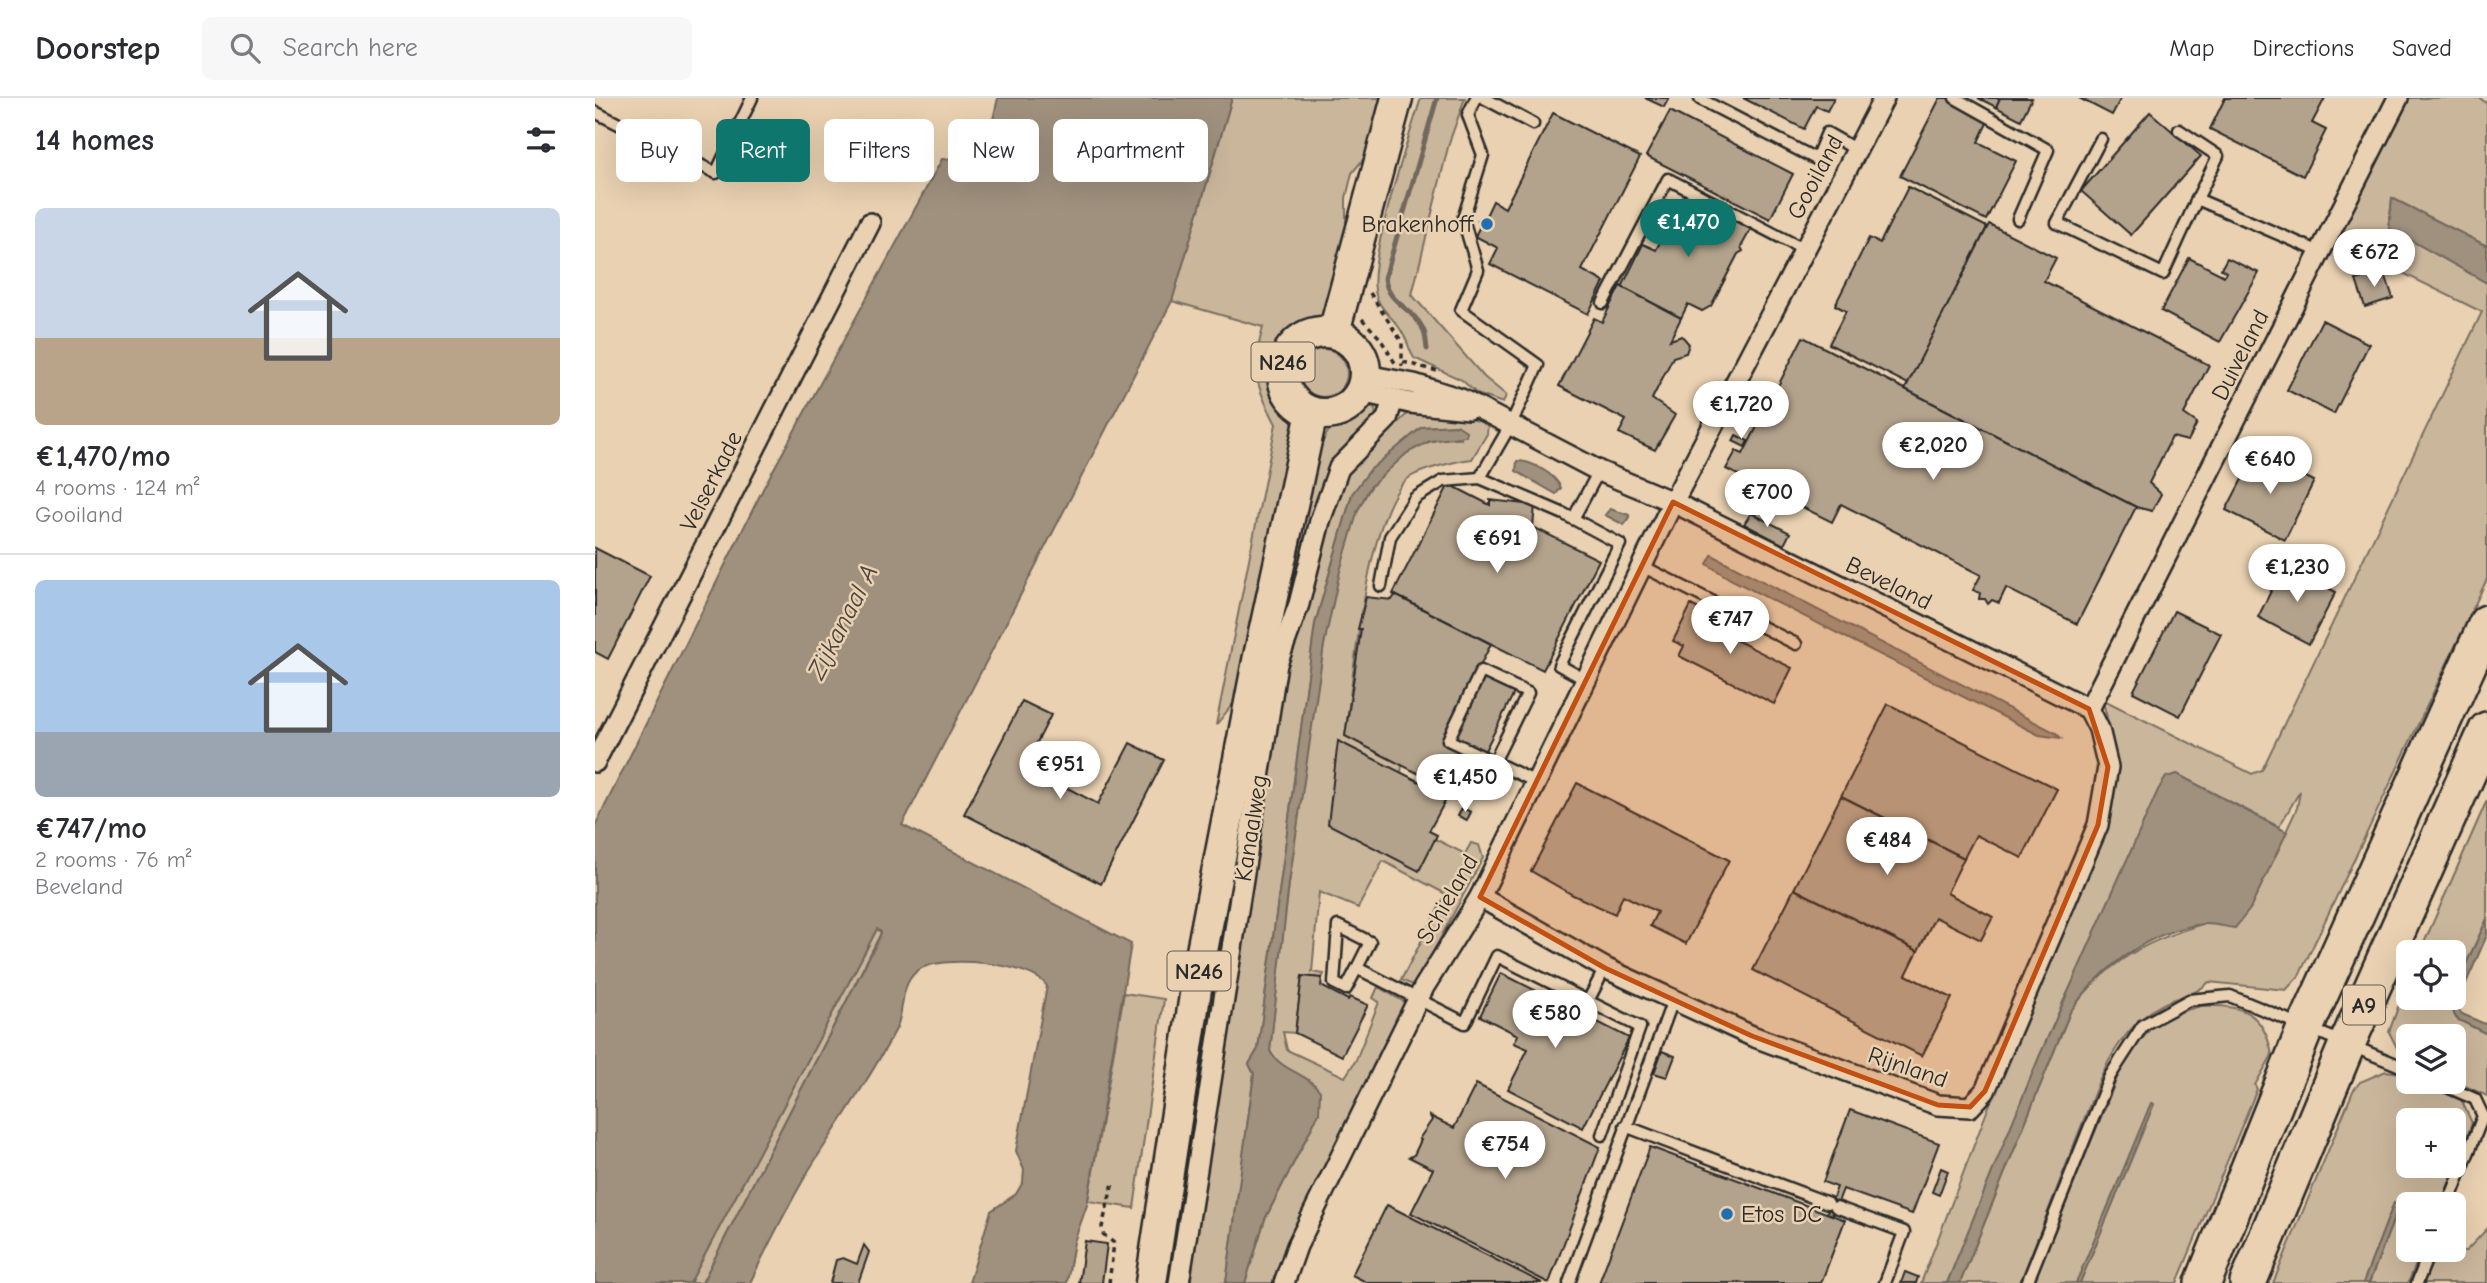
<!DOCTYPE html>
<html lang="en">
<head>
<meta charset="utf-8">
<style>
	body { margin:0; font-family:"Comic Neue",sans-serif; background:#f7f7f7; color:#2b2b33; height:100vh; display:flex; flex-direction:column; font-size:26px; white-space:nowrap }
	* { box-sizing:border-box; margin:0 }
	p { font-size:23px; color:#7c7c81 }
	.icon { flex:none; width:38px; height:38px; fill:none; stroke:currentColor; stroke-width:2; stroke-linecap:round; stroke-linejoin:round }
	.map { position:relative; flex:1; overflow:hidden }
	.sheet { display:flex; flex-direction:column; background:#fff; width:595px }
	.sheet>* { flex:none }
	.top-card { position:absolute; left:21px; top:21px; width:665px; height:63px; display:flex; gap:14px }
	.fabs { position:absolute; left:1801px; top:842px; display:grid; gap:14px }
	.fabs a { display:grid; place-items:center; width:70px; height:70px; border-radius:10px; background:#fff; box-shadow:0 7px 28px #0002; font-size:35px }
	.price { position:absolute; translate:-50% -60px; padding:0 16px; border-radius:24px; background:#fff; color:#222; font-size:23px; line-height:46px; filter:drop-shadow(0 2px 4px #0008) }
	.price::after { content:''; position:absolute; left:50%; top:42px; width:21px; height:16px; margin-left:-10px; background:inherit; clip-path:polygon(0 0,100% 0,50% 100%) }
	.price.on { background:#0f766e; color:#fff }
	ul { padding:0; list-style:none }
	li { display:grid; align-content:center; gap:14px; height:371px; padding:0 35px }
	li+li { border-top:2px solid #e1e1e2 }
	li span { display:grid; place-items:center; height:217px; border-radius:10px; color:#555 }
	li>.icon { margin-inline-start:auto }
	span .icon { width:126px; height:126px; fill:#fffc; stroke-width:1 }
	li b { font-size:30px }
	h2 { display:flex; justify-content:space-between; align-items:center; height:84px; padding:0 35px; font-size:30px }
	.chip { padding:0 24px; border-radius:10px; background:#fff; box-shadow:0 7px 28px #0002; font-size:24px; line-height:63px }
	.chip.on { background:#0f766e; color:#fff }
	header { display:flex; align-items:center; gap:42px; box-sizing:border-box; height:98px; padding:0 35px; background:#fff; border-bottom:2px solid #e1e1e2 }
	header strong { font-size:33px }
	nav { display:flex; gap:38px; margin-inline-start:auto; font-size:24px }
	.search { width:490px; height:63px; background:#f7f7f7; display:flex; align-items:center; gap:18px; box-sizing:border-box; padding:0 24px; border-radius:10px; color:#7c7c81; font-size:26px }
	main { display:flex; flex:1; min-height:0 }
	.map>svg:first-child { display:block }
</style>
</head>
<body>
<header>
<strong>Doorstep</strong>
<div class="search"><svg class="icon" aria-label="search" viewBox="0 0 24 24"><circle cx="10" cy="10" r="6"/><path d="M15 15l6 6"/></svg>Search here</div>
<nav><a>Map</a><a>Directions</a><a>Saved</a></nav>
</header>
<main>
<section class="sheet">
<h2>14 homes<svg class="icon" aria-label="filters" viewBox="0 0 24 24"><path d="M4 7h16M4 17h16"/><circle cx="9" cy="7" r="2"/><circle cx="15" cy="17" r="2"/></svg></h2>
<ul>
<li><span style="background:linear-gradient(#c9d6e8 60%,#b9a48a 0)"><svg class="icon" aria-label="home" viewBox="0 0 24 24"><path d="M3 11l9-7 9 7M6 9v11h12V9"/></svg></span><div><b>€1,470/mo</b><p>4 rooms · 124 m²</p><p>Gooiland</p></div></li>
<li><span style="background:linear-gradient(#a9c7e8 70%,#9aa5b1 0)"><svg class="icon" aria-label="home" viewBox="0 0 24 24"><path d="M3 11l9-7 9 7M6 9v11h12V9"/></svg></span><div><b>€747/mo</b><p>2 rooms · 76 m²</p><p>Beveland</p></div></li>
</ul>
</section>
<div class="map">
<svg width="1892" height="1185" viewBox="0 0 1892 1185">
	<rect width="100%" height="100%" fill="#e9d1b1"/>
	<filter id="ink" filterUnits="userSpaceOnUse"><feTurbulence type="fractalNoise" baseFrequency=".0143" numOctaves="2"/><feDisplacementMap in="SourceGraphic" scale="14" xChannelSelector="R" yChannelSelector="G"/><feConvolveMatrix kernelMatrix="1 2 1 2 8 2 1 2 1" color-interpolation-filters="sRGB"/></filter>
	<g filter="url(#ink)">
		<!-- green -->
		<g fill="#cab69b" stroke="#7a7063" stroke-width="2" fill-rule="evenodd">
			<path d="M637 0H792L775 53 757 75 751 100V144L727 219 692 241 683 256 681 283 696 310 697 326 689 381 649 592 621 627 681 326C660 286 656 273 668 229L577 203Z"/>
			<path d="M826 0H870L854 45 817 197 889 279 911 297 908 305 882 296 867 282 819 260C814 252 813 244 808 236 800 219 783 213 780 192 774 157 814 39 826 0Z"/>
			<path d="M1802 0H1885L1892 6V148L1797 100 1794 130 1892 185V481L1704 878 1691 892 1614 884C1601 897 1587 897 1570 905 1539 921 1521 947 1506 978L1425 1185H1365L1475 914C1525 844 1579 836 1655 811L1702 710 1705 693 1684 729 1582 676 1468 904 1352 1185H1326L1394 1008 1513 723C1520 682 1520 641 1507 601L1657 676 1667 672 1887 214 1733 138Z"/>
			<circle cx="728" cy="275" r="24"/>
			<path d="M766 309 780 310 781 319C742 353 728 400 711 448H705C706 419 718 354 735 331 743 321 757 317 766 309Z"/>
			<path d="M814 314 866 318 893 326 892 336 877 361C862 363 828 371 815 379 772 408 758 584 750 638L807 667 800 721 870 756 876 745 884 747 888 760 820 888 806 882 851 796 788 763 763 810 724 794 717 874 729 876 727 880 707 878 700 935 688 934 692 952 750 979 761 962 784 904 778 900 783 889 811 905 749 1030 679 1185H650L670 1121 724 1015 720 987 681 964 675 953C687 832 703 711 722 591 731 534 743 440 774 392 792 363 832 335 866 341L862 327 827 329 776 372 757 396 720 526 663 951 654 966 659 976 631 1185H588L686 570 734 417 749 382 761 365Z"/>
			<polygon points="1892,702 1892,821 1859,892 1858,854 1825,854"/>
			<polygon points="282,831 286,834 284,839 107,1185 95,1185"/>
			<polygon points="1813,882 1813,900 1855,900 1852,905 1862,921 1892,936 1892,998 1859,983 1858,938 1813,938 1813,962 1804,954 1794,934"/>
			<polygon points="529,895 569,901 539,1110 493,1103"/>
			<path d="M1606 908C1647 906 1669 914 1677 957L1660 987 1662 991 1582 1185H1438L1529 963 1556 930 1581 915Z"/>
			<path d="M1791 973 1813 976V984H1829L1865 999 1877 1025 1846 1106H1813V1152H1827L1813 1185H1774L1804 1107 1799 1105 1768 1185H1678L1758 993 1765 984ZM1813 1022H1858V1068H1813Z"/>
			<path d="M1892 1131V1185H1827C1838 1157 1838 1149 1871 1153Z"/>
		</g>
		<!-- water -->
		<g fill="#a0917e" stroke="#71685d" stroke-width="2">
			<path d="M403 0H637L577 203 307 727 536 846 492 1107 479 1144 472 1185H374L396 1113 421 1096 428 1084 429 1072 421 1053 452 888C437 865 344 855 322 873 304 888 310 912 301 931 276 980 243 1025 214 1072 193 1108 173 1147 155 1185H107L284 840 286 834 282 831 95 1185H0V728L169 389 347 61 388 64Z"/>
			<polygon points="1797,100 1892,148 1892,185 1794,130"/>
			<path d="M862 327 871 333V338L835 343 812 355 775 389 763 412 745 473 729 547 694 785 675 953C686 973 712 975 725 993L724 1015 670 1121 650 1185H631L659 976 654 966 663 951 720 526 757 396 775 372 827 329Z"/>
			<path d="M922 363C937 363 960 376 966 390L961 396 921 373Z"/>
			<polygon points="1015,411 1034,417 1034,421 1029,427 1010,417"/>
			<polygon points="1117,457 1461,635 1466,640 1444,637 1135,481 1112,466"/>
			<path d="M1582 676 1692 734 1655 811 1640 830C1630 829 1618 825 1608 826 1553 833 1506 870 1475 914L1365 1185H1352L1444 959 1563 692 1571 679Z"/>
			<polygon points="1892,821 1892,837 1861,908 1867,916 1892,927 1892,936 1862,921 1852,905 1855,900 1858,900 1859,892"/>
			<polygon points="1556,1005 1559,1006 1485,1185 1481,1185"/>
			<polygon points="1799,1105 1804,1107 1774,1185 1768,1185"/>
		</g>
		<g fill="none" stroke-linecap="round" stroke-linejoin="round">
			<!-- stream -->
			<path stroke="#71685d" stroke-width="5" d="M832 251C831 244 831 235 827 229 817 209 792 205 790 180L842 0"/>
		</g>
		<!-- building -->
		<g fill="#b4a38c" stroke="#2b2b2b" stroke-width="2">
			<polygon points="1050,0 1074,0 1069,9"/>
			<polygon points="1148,0 1239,0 1232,13 1221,8 1209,31"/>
			<polygon points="1345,0 1353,0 1394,21 1383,44 1421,63 1391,122 1305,78"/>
			<polygon points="1383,0 1405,0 1401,9"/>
			<polygon points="1405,0 1437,0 1426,22 1401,9"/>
			<polygon points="1484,0 1526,0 1517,17"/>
			<polygon points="1630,0 1730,0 1717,25 1731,32 1708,78 1615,31"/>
			<polygon points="1075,13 1198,76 1175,121 1051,58"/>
			<polygon points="1555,14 1606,58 1536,137 1486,93"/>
			<polygon points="958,15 1045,59 987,172 1009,184 993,216 895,166 903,150 880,138 885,128 883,122 890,120 898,103 910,110"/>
			<polygon points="1313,89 1392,129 1313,286 1234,246 1251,213 1240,207 1274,140 1285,145"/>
			<polygon points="1089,97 1114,104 1112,109 1156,131 1146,149 1148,153 1143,156 1116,208 1107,213 1093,206 1086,220 1027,189 1048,146 1061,152"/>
			<polygon points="1394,126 1461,160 1449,183 1614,267 1589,316 1602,325 1593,343 1577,339 1554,385 1566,396 1557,413 1541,409 1310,291"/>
			<polygon points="1594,160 1629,178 1631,174 1626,171 1632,160 1664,175 1625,244 1566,213"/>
			<polygon points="1789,173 1798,200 1770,209 1761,182"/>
			<polygon points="1025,188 1086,220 1075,242 1087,238 1094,246 1091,255 1078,259 1057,301 1080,317 1060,352 1024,335 1031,322 964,288 999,220 1007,224"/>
			<polygon points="1727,222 1774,246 1739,316 1692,292"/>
			<polygon points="1208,239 1541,409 1482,526 1411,490 1404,505 1397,502 1393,506 1390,501 1384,501 1385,495 1378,492 1386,477 1246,406 1237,424 1131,371 1141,353 1148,356"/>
			<polygon points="1141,337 1153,343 1150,349 1138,343"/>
			<polygon points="1661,354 1719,383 1690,442 1631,412"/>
			<polygon points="854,386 895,407 895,402 940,407 938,429 1004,462 948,572 798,496"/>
			<polygon points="1156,415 1195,435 1189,447 1149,426"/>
			<polygon points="0,450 55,478 13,561 0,554"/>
			<polygon points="1689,467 1741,494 1714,546 1663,519"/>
			<polygon points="800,497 896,546 881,576 919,595 867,698 750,638 766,531 763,531 771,499 797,502"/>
			<polygon points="1096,507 1131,525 1127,535 1197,570 1179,606 1084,558 1089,548 1078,543"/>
			<polygon points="1579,513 1626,536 1585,618 1538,594"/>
			<polygon points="427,603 456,617 430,668 503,706 535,645 569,662 506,786 369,716"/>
			<polygon points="1293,606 1462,691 1427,760 1381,737 1369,760 1246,698"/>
			<polygon points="743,643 853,698 834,733 842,737 824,773 733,726"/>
			<polygon points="982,685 1134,762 1091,846 1055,828 1062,814 1028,797 1020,816 978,797 936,773"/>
			<polygon points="1246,698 1369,760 1352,795 1398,819 1386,842 1340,819 1323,853 1199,791"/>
			<polygon points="867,710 876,714 872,722 863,718"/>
			<polygon points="1199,791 1323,853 1311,877 1357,900 1327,958 1158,872"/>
			<polygon points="906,875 1034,940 988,1030 913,991 933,951 919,945 923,937 885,918"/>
			<polygon points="707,878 727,880 726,888 753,902 755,899 773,907 747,958 700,935"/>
			<polygon points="1067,953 1080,958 1072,979 1059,975"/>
			<polygon points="881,986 1005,1049 954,1185 816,1115 838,1071 814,1059 819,1057 826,1042 824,1041 837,1022 835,1018 859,1030"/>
			<polygon points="1255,1012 1344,1045 1317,1116 1248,1091 1238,1117 1232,1115 1242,1089 1228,1084"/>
			<polygon points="1055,1049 1250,1122 1226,1185 1004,1185"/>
			<polygon points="1346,1070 1353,1073 1344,1097 1337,1094"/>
			<polygon points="792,1107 947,1185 773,1185 757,1177"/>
			<polygon points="490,1143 512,1146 507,1185 484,1185"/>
			<polygon points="269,1147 274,1154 263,1185 235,1185 241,1162 248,1160 262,1166"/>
			<polygon points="1310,1174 1323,1179 1321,1185 1306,1185"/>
		</g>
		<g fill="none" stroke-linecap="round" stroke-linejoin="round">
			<defs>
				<g id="service">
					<polyline points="881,0 873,17 888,57 868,121 883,172 866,212 943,267 916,326 885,380"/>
					<polyline points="889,0 938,26"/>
					<polyline points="1360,0 1453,52 1423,121"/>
					<polyline points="1105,1 1221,61 1232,35 1262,52"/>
					<polyline points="0,14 121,75 157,0"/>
					<polyline points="1584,32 1623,58 1602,101"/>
					<polyline points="1506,41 1462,125 1568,176 1602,101 1725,154"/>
					<polyline points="1008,205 1073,81 1210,152"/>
					<polyline points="978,421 1004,373"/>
					<polyline points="1047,468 1201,546"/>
					<polyline points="786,488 795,439 820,400 848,383 885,380 969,416 1025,446 964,567 991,582"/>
					<polyline points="899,664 933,595 886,573 853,642 941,684"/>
					<polyline points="762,870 751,891 739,885 743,828 775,844 762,870 870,925 902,858 1045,929 1007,1037"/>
					<polyline points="993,903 1010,870"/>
					<polyline points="1841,984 1880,1001 1888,1018 1853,1106"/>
					<polyline points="1030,1028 1233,1105"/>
					<polyline points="1241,1109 1309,1134 1290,1185"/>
					<polyline points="974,1185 1078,902"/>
					<polyline points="1432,1185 1515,978 1548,927 1594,902 1635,898 1813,971"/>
					<polyline points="1822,1185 1835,1152"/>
				</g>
				<g id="minor">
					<polyline points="771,277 819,286 866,301 1004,373 1078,404 1494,611"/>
					<polyline points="766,294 815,305 874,311"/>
					<polyline points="1494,611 1803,0"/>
					<polyline points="0,664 275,125"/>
					<polyline points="885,799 1010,870 1157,938 1343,1007 1375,1009 1390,993 1503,727 1513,669 1504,631 1494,611"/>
					<polyline points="584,1185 682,566 704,506 725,423 744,370 792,321 798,301"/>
					<polyline points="689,1185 702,1148 829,889 885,799 1078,404 1289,0"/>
				</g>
				<g id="primary">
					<circle cx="729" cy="275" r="41"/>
					<polyline points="739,234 802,0"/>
					<polyline points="556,1185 606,858 663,563 717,315"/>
				</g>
				<g id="motorway">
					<polyline points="1608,1185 1711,928 1892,525"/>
					<polyline points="1653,1185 1753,944 1892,632"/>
				</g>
			</defs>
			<!-- service casing -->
			<use href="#service" stroke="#2b2b2b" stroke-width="15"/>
			<!-- minor casing -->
			<use href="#minor" stroke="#2b2b2b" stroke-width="24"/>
			<!-- primary casing -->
			<use href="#primary" stroke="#2b2b2b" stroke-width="35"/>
			<!-- motorway casing -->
			<use href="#motorway" stroke="#2b2b2b" stroke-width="40"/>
			<!-- path -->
			<g stroke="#2b2b2b" stroke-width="3.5" stroke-dasharray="5 5" stroke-linecap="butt">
				<polyline points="775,195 807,244 807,268"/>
				<polyline points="767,221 785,240 800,265"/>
				<polyline points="808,264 842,273"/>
				<polyline points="514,1185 519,1145 508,1136 507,1129 518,1085"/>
			</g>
			<!-- service -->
			<use href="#service" stroke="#e9d1b1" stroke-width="10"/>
			<!-- minor -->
			<use href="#minor" stroke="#e9d1b1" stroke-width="19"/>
			<!-- primary -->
			<use href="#primary" stroke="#e9d1b1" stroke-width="30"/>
			<!-- motorway -->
			<use href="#motorway" stroke="#e9d1b1" stroke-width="35"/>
		</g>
	</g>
	<!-- marked area -->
	<path fill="#c25012" fill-opacity="0.2" stroke="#c25012" stroke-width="5" stroke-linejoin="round" d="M1078 404 1494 611 1513 669 1503 727 1390 993 1375 1009 1343 1007 1157 938 1010 870 885 799Z"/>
	<!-- markers -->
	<g fill="#1f6fb2" stroke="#e9d1b1" stroke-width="2.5">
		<circle cx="892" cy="126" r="7"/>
		<circle cx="1132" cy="1116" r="7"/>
	</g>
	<g text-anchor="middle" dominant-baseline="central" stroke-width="5" stroke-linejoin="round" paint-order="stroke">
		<!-- shield labels -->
		<g fill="#e9d1b1" stroke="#645d53" stroke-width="2">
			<rect x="656.5" y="244.5" width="63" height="39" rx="5"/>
			<rect x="572.5" y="853.5" width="63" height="39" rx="5"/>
			<rect x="1748" y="887.5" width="42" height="39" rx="5"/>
		</g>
		<g font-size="23" font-weight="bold" fill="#2b2b2b">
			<text x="688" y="264">N246</text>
			<text x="604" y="873">N246</text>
			<text x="1769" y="907">A9</text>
		</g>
		<!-- street labels -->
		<g font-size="24" fill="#2b2b2b" stroke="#e9d1b1">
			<text transform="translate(1220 79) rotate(-62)">Gooiland</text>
			<text transform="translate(1645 257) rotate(-63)">Duiveland</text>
			<text transform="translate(116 383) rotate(-63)">Velserkade</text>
			<text transform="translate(1294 485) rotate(26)">Beveland</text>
			<text transform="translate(656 730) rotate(-81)">Kanaalweg</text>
			<text transform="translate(852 801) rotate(-60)">Schieland</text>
			<text transform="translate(1313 969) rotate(19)">Rijnland</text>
		</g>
		<!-- poi labels -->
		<g font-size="24" fill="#2b2b2b" stroke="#e9d1b1" text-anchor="end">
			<text x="878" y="126">Brakenhoff</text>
			<text x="1146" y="1116" text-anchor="start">Etos DC</text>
		</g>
		<!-- water labels -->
		<g font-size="26" font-style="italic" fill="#484440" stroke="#e9d1b1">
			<text transform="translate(248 524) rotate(-63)">Zijkanaal A</text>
		</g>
	</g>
</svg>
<div class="fabs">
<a><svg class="icon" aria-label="locate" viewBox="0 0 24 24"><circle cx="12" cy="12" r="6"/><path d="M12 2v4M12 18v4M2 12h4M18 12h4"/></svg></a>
<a><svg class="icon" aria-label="layers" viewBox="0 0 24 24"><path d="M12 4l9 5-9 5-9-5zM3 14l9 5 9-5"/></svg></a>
<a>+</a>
<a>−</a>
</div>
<b class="price on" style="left:1093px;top:161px">€1,470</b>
<b class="price" style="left:1779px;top:191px">€672</b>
<b class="price" style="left:1146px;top:343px">€1,720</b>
<b class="price" style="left:1338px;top:384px">€2,020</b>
<b class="price" style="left:1675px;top:398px">€640</b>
<b class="price" style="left:1172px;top:431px">€700</b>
<b class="price" style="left:902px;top:477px">€691</b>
<b class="price" style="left:1702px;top:506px">€1,230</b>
<b class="price" style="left:1135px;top:558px">€747</b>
<b class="price" style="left:465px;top:703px">€951</b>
<b class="price" style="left:870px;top:716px">€1,450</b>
<b class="price" style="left:1292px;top:779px">€484</b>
<b class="price" style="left:960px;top:952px">€580</b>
<b class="price" style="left:910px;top:1083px">€754</b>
<div class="top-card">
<a class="chip">Buy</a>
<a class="chip on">Rent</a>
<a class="chip">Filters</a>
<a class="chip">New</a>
<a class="chip">Apartment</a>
</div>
</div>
</main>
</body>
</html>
